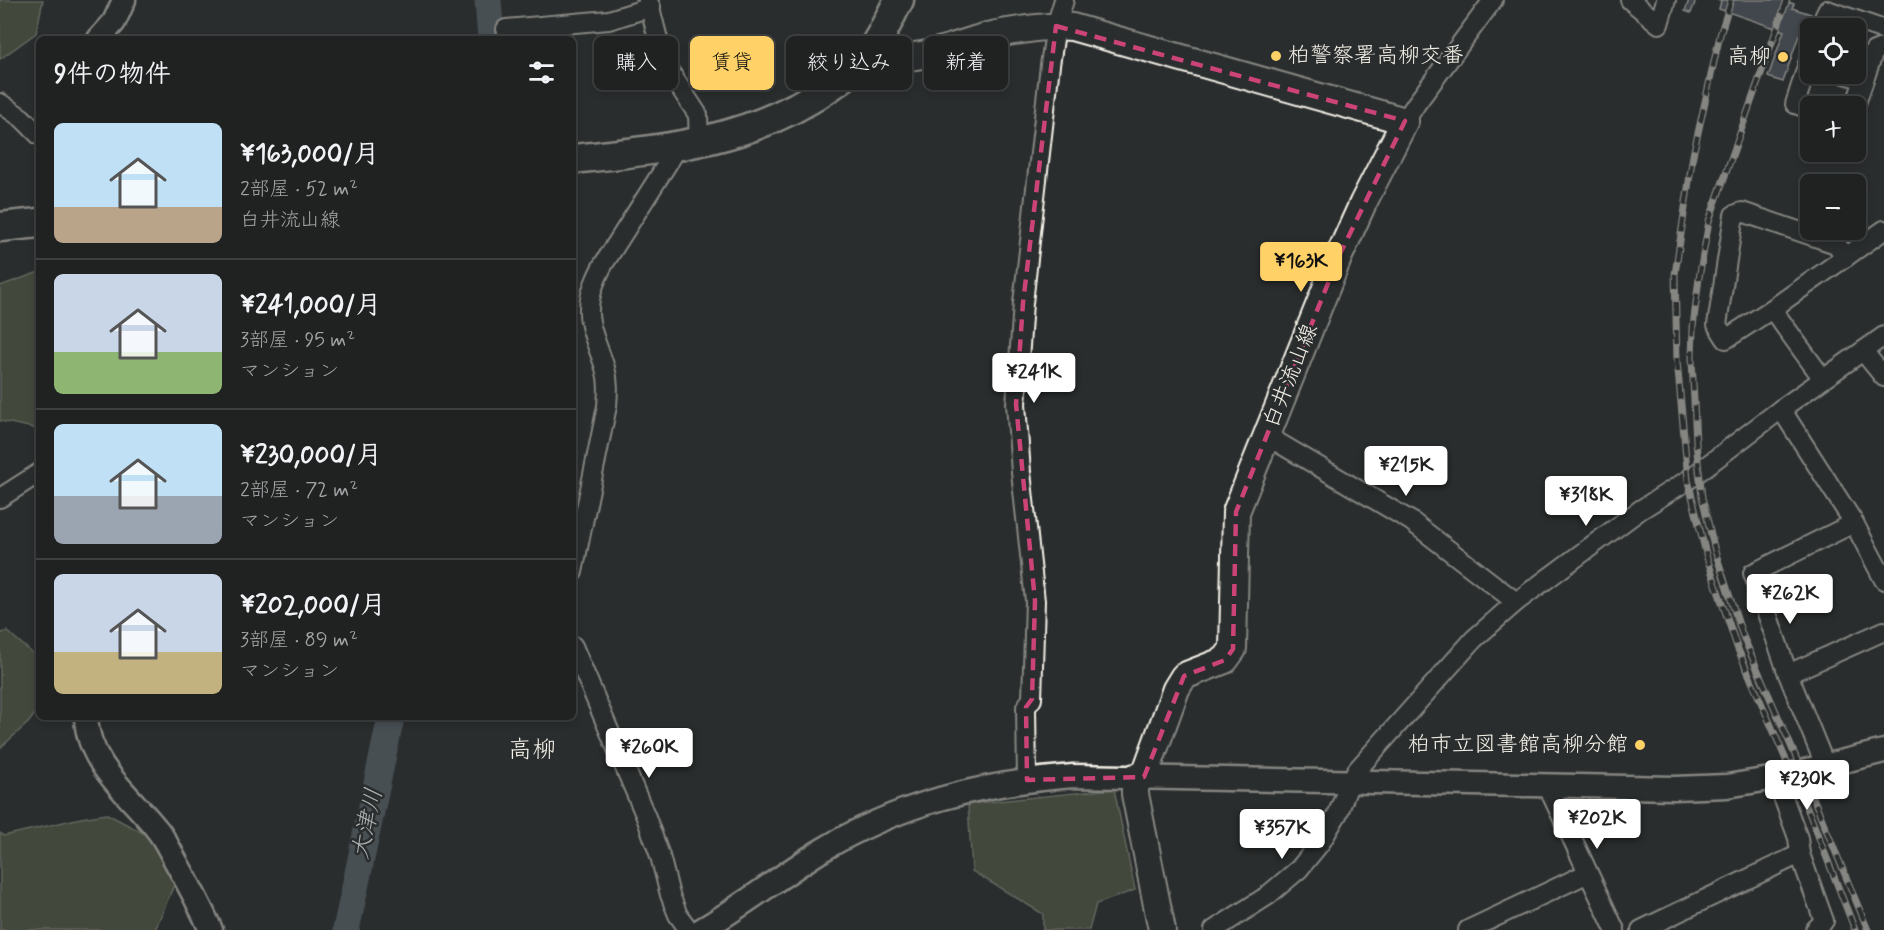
<!DOCTYPE html>
<html lang="ja">
<head>
<meta charset="utf-8">
<style>
	body { margin:0; font-family:Mynerve,"Klee One",sans-serif; background:#282a2a; color:#f1f3f6; height:100vh; display:flex; flex-direction:column; font-size:22px; white-space:nowrap }
	* { box-sizing:border-box; margin:0 }
	p { font-size:20px; color:#a2a4a5 }
	.icon { flex:none; width:33px; height:33px; fill:none; stroke:currentColor; stroke-width:2; stroke-linecap:round; stroke-linejoin:round }
	.map { position:relative; flex:1; overflow:hidden }
	.drawer { position:absolute; left:36px; top:36px; width:540px; height:684px; display:flex; flex-direction:column; background:#202222; border-radius:9px; box-shadow:0 3px 9px #0003,0 0 0 2px #3d3f40 }
	.drawer>* { flex:none }
	.hud { position:absolute; left:594px; top:36px; width:570px; height:54px; display:flex; gap:12px }
	.controls { position:absolute; left:1800px; top:18px; display:grid; gap:12px }
	.controls a { display:grid; place-items:center; width:66px; height:66px; border-radius:9px; background:#202222; box-shadow:0 3px 9px #0003,0 0 0 2px #3d3f40; font-size:30px }
	.price { position:absolute; translate:-50% -51px; padding:0 14px; border-radius:6px; background:#fff; color:#222; font-size:20px; line-height:39px; filter:drop-shadow(0 2px 3px #0008) }
	.price::after { content:''; position:absolute; left:50%; top:36px; width:18px; height:14px; margin-left:-9px; background:inherit; clip-path:polygon(0 0,100% 0,50% 100%) }
	.price.active { background:#ffd166; color:#111 }
	ul { padding:0; list-style:none }
	li { display:flex; align-items:center; gap:18px; height:150px; padding:0 18px }
	li+li { border-top:2px solid #3d3f40 }
	li span { display:grid; place-items:center; flex:none; width:168px; height:120px; border-radius:9px; color:#555 }
	li>.icon { margin-inline-start:auto }
	span .icon { width:72px; height:72px; fill:#fffc; stroke-width:1 }
	li b { font-size:26px }
	h2 { display:flex; justify-content:space-between; align-items:center; height:72px; padding:0 18px; font-size:26px }
	.pill { padding:0 21px; border-radius:9px; background:#202222; box-shadow:0 3px 9px #0003,0 0 0 2px #3d3f40; font-size:21px; line-height:54px }
	.pill.active { background:#ffd166; color:#111 }
	.map>svg:first-child { display:block }
</style>
</head>
<body>
<div class="map">
<svg width="1884" height="930" viewBox="0 0 1884 930">
	<rect width="100%" height="100%" fill="#2a2d2e"/>
	<filter id="ink" filterUnits="userSpaceOnUse"><feTurbulence type="fractalNoise" baseFrequency=".0167" numOctaves="2"/><feDisplacementMap in="SourceGraphic" scale="12" xChannelSelector="R" yChannelSelector="G"/><feConvolveMatrix kernelMatrix="1 2 1 2 8 2 1 2 1" color-interpolation-filters="sRGB"/></filter>
	<g filter="url(#ink)">
		<!-- green -->
		<g fill="#61674e" stroke="#aaac9b" stroke-width="1.5">
			<polygon points="0,0 43,0 36,33 0,59"/>
			<polygon points="39,272 39,429 0,421 0,286"/>
			<polygon points="7,631 39,659 39,708 29,722 0,748 0,634"/>
			<polygon points="1114,789 1135,890 1096,904 1089,930 1043,930 1043,914 972,871 968,804"/>
			<polygon points="107,814 151,837 176,880 155,930 0,930 0,833 4,836 81,818"/>
		</g>
		<g fill="none" stroke-linecap="round" stroke-linejoin="round">
			<!-- river -->
			<g stroke="#6b7882" stroke-width="27">
				<polyline points="488,0 491,39"/>
				<polyline points="346,930 391,717"/>
			</g>
		</g>
		<!-- building -->
		<g fill="#5e6674" stroke="#f4f1e8" stroke-width="1.5">
			<polygon points="1689,0 1696,0 1691,13 1685,11"/>
			<polygon points="1717,0 1789,0 1788,2 1794,4 1792,8 1811,14 1803,36 1799,35 1783,82 1768,77 1784,31 1719,9 1721,1"/>
		</g>
		<g fill="none" stroke-linecap="round" stroke-linejoin="round">
			<defs>
				<g id="minor">
					<polyline points="648,0 661,51 668,69 698,115 699,143"/>
					<polyline points="1630,0 1659,24 1666,0"/>
					<polyline points="1820,28 1827,10 1884,30"/>
					<polyline points="506,29 609,20 651,7"/>
					<polyline points="1810,57 1795,104 1810,109"/>
					<polyline points="1845,74 1864,80"/>
					<polyline points="0,103 22,118 39,135"/>
					<polyline points="1855,106 1874,51 1884,47"/>
					<polyline points="1405,121 1416,104 1493,0"/>
					<polyline points="1772,309 1726,339 1717,325 1734,215 1742,212 1836,244 1846,257"/>
					<polyline points="1863,351 1884,377"/>
					<polyline points="1823,379 1772,309 1884,230"/>
					<polyline points="1781,409 1854,523 1884,580"/>
					<polyline points="1267,436 1411,521 1516,602"/>
					<polyline points="0,498 39,473"/>
					<path d="M573 572 607 406C608 393 609 381 605 368 600 351 590 332 589 314 588 296 595 280 603 265L678 147"/>
					<polyline points="573,646 646,817 660,856 670,895 678,915 689,930"/>
					<polyline points="1788,674 1884,631"/>
					<polyline points="1825,765 1788,674 1753,573 1854,523"/>
					<polyline points="1776,778 1798,838 1800,854 1824,921 1815,930"/>
					<polyline points="1027,780 1026,707 1032,699 1035,601 1021,472 1016,404 1023,303 1050,65 1056,26 1064,0"/>
					<polyline points="1547,785 1615,930"/>
					<polyline points="1214,930 1267,896 1299,869 1321,842 1338,813 1350,782 1357,770 1474,639 1516,602 1640,510 1688,480 1781,409 1884,336"/>
					<polyline points="1468,930 1588,873"/>
					<polyline points="1641,930 1800,854"/>
				</g>
				<g id="tertiary">
					<polyline points="99,39 114,22 124,0"/>
					<path d="M86 717C88 766 131 795 159 832 165 840 170 850 175 860 188 883 200 906 211 930"/>
					<path d="M701 930C741 907 779 877 819 852 897 804 982 783 1073 776L1675 788 1727 786 1776 778 1884 751"/>
				</g>
				<path id="secondary" d="M873 48C878 50 884 55 890 56 921 61 955 45 984 37 1008 31 1048 25 1072 27L1405 121 1363 203 1339 256 1236 512 1233 649 1225 660 1184 676 1176 689 1144 777H1135V794L1162 930"/>
				<g id="primary">
					<path d="M573 159C665 149 751 142 829 87 845 76 861 64 873 48 883 34 890 16 899 0"/>
					<polyline points="0,227 39,223"/>
				</g>
			</defs>
			<!-- minor casing -->
			<use href="#minor" stroke="#f4f1e8" stroke-width="22"/>
			<!-- tertiary casing -->
			<use href="#tertiary" stroke="#f4f1e8" stroke-width="27"/>
			<!-- secondary casing -->
			<use href="#secondary" stroke="#f4f1e8" stroke-width="30"/>
			<!-- primary casing -->
			<use href="#primary" stroke="#f4f1e8" stroke-width="33"/>
			<!-- minor -->
			<use href="#minor" stroke="#2a2d2e" stroke-width="18"/>
			<!-- tertiary -->
			<use href="#tertiary" stroke="#2a2d2e" stroke-width="22"/>
			<!-- secondary -->
			<use href="#secondary" stroke="#2a2d2e" stroke-width="26"/>
			<!-- primary -->
			<use href="#primary" stroke="#2a2d2e" stroke-width="28"/>
			<defs>
				<g id="rail">
					<polyline points="1731,0 1720,35 1693,155 1675,274 1677,360 1688,480 1707,558 1737,647 1810,815 1855,930"/>
					<polyline points="1787,0 1709,221 1699,278 1693,327 1692,359 1696,443 1702,497 1715,551 1742,634 1802,771 1868,930"/>
				</g>
			</defs>
			<!-- rail casing -->
			<use href="#rail" stroke="#f4f1e8" stroke-width="7"/>
			<!-- rail -->
			<use href="#rail" stroke="#2a2d2e" stroke-width="4.5" stroke-dasharray="14" stroke-linecap="butt"/>
		</g>
	</g>
	<!-- marked area -->
	<path d="M0 0H1884V930H0ZM1056 26 1405 121 1339 256 1236 512 1233 649 1225 660 1184 676 1144 777 1027 780 1026 707 1032 699 1035 601 1016 404 1023 303Z" fill="#2a2d2e" fill-opacity=".55" fill-rule="evenodd"/>
	<path fill="none" stroke="#cc4377" stroke-width="4.5" stroke-dasharray="12 8" stroke-linejoin="round" d="M1056 26 1405 121 1339 256 1236 512 1233 649 1225 660 1184 676 1144 777 1027 780 1026 707 1032 699 1035 601 1016 404 1023 303Z"/>
	<!-- markers -->
	<g fill="#ffd166" stroke="#2a2d2e" stroke-width="2">
		<circle cx="1276" cy="56" r="6"/>
		<circle cx="1783" cy="57" r="6"/>
		<circle cx="1640" cy="745" r="6"/>
	</g>
	<g text-anchor="middle" dominant-baseline="central" stroke-width="5" stroke-linejoin="round" paint-order="stroke">
		<!-- poi labels -->
		<g font-size="22" fill="#f4f1e8" stroke="#2a2d2e" text-anchor="end">
			<text x="1288" y="56" text-anchor="start">柏警察署高柳交番</text>
			<text x="1771" y="57">高柳</text>
			<text x="1628" y="745">柏市立図書館高柳分館</text>
		</g>
		<!-- street labels -->
		<g font-size="22" fill="#f4f1e8" stroke="#2a2d2e">
			<text transform="translate(1291 376) rotate(-68)">白井流山線</text>
		</g>
		<!-- neighbourhood labels -->
		<g font-size="24" fill="#f4f1e8" stroke="#2a2d2e">
			<text x="532" y="750">高柳</text>
		</g>
		<!-- water labels -->
		<g font-size="24" font-style="italic" fill="#b0b4b5" stroke="#2a2d2e">
			<text transform="translate(368 824) rotate(-78)">大津川</text>
		</g>
	</g>
</svg>
<div class="controls">
<a><svg class="icon" aria-label="locate" viewBox="0 0 24 24"><circle cx="12" cy="12" r="6"/><path d="M12 2v4M12 18v4M2 12h4M18 12h4"/></svg></a>
<a>+</a>
<a>−</a>
</div>
<b class="price active" style="left:1301px;top:293px">¥163K</b>
<b class="price" style="left:1034px;top:404px">¥241K</b>
<b class="price" style="left:1406px;top:497px">¥215K</b>
<b class="price" style="left:1586px;top:527px">¥318K</b>
<b class="price" style="left:1790px;top:625px">¥262K</b>
<b class="price" style="left:649px;top:779px">¥260K</b>
<b class="price" style="left:1807px;top:811px">¥230K</b>
<b class="price" style="left:1597px;top:850px">¥202K</b>
<b class="price" style="left:1282px;top:860px">¥357K</b>
<div class="hud">
<a class="pill">購入</a>
<a class="pill active">賃貸</a>
<a class="pill">絞り込み</a>
<a class="pill">新着</a>
</div>
<section class="drawer">
<h2>9件の物件<svg class="icon" aria-label="filters" viewBox="0 0 24 24"><path d="M4 7h16M4 17h16"/><circle cx="9" cy="7" r="2"/><circle cx="15" cy="17" r="2"/></svg></h2>
<ul>
<li><span style="background:linear-gradient(#bfe0f5 70%,#b9a48a 0)"><svg class="icon" aria-label="home" viewBox="0 0 24 24"><path d="M3 11l9-7 9 7M6 9v11h12V9"/></svg></span><div><b>¥163,000/月</b><p>2部屋 · 52 m²</p><p>白井流山線</p></div></li>
<li><span style="background:linear-gradient(#c9d6e8 65%,#8fb573 0)"><svg class="icon" aria-label="home" viewBox="0 0 24 24"><path d="M3 11l9-7 9 7M6 9v11h12V9"/></svg></span><div><b>¥241,000/月</b><p>3部屋 · 95 m²</p><p>マンション</p></div></li>
<li><span style="background:linear-gradient(#bfe0f5 60%,#9aa5b1 0)"><svg class="icon" aria-label="home" viewBox="0 0 24 24"><path d="M3 11l9-7 9 7M6 9v11h12V9"/></svg></span><div><b>¥230,000/月</b><p>2部屋 · 72 m²</p><p>マンション</p></div></li>
<li><span style="background:linear-gradient(#c9d6e8 65%,#c2b280 0)"><svg class="icon" aria-label="home" viewBox="0 0 24 24"><path d="M3 11l9-7 9 7M6 9v11h12V9"/></svg></span><div><b>¥202,000/月</b><p>3部屋 · 89 m²</p><p>マンション</p></div></li>
</ul>
</section>
</div>
</body>
</html>
